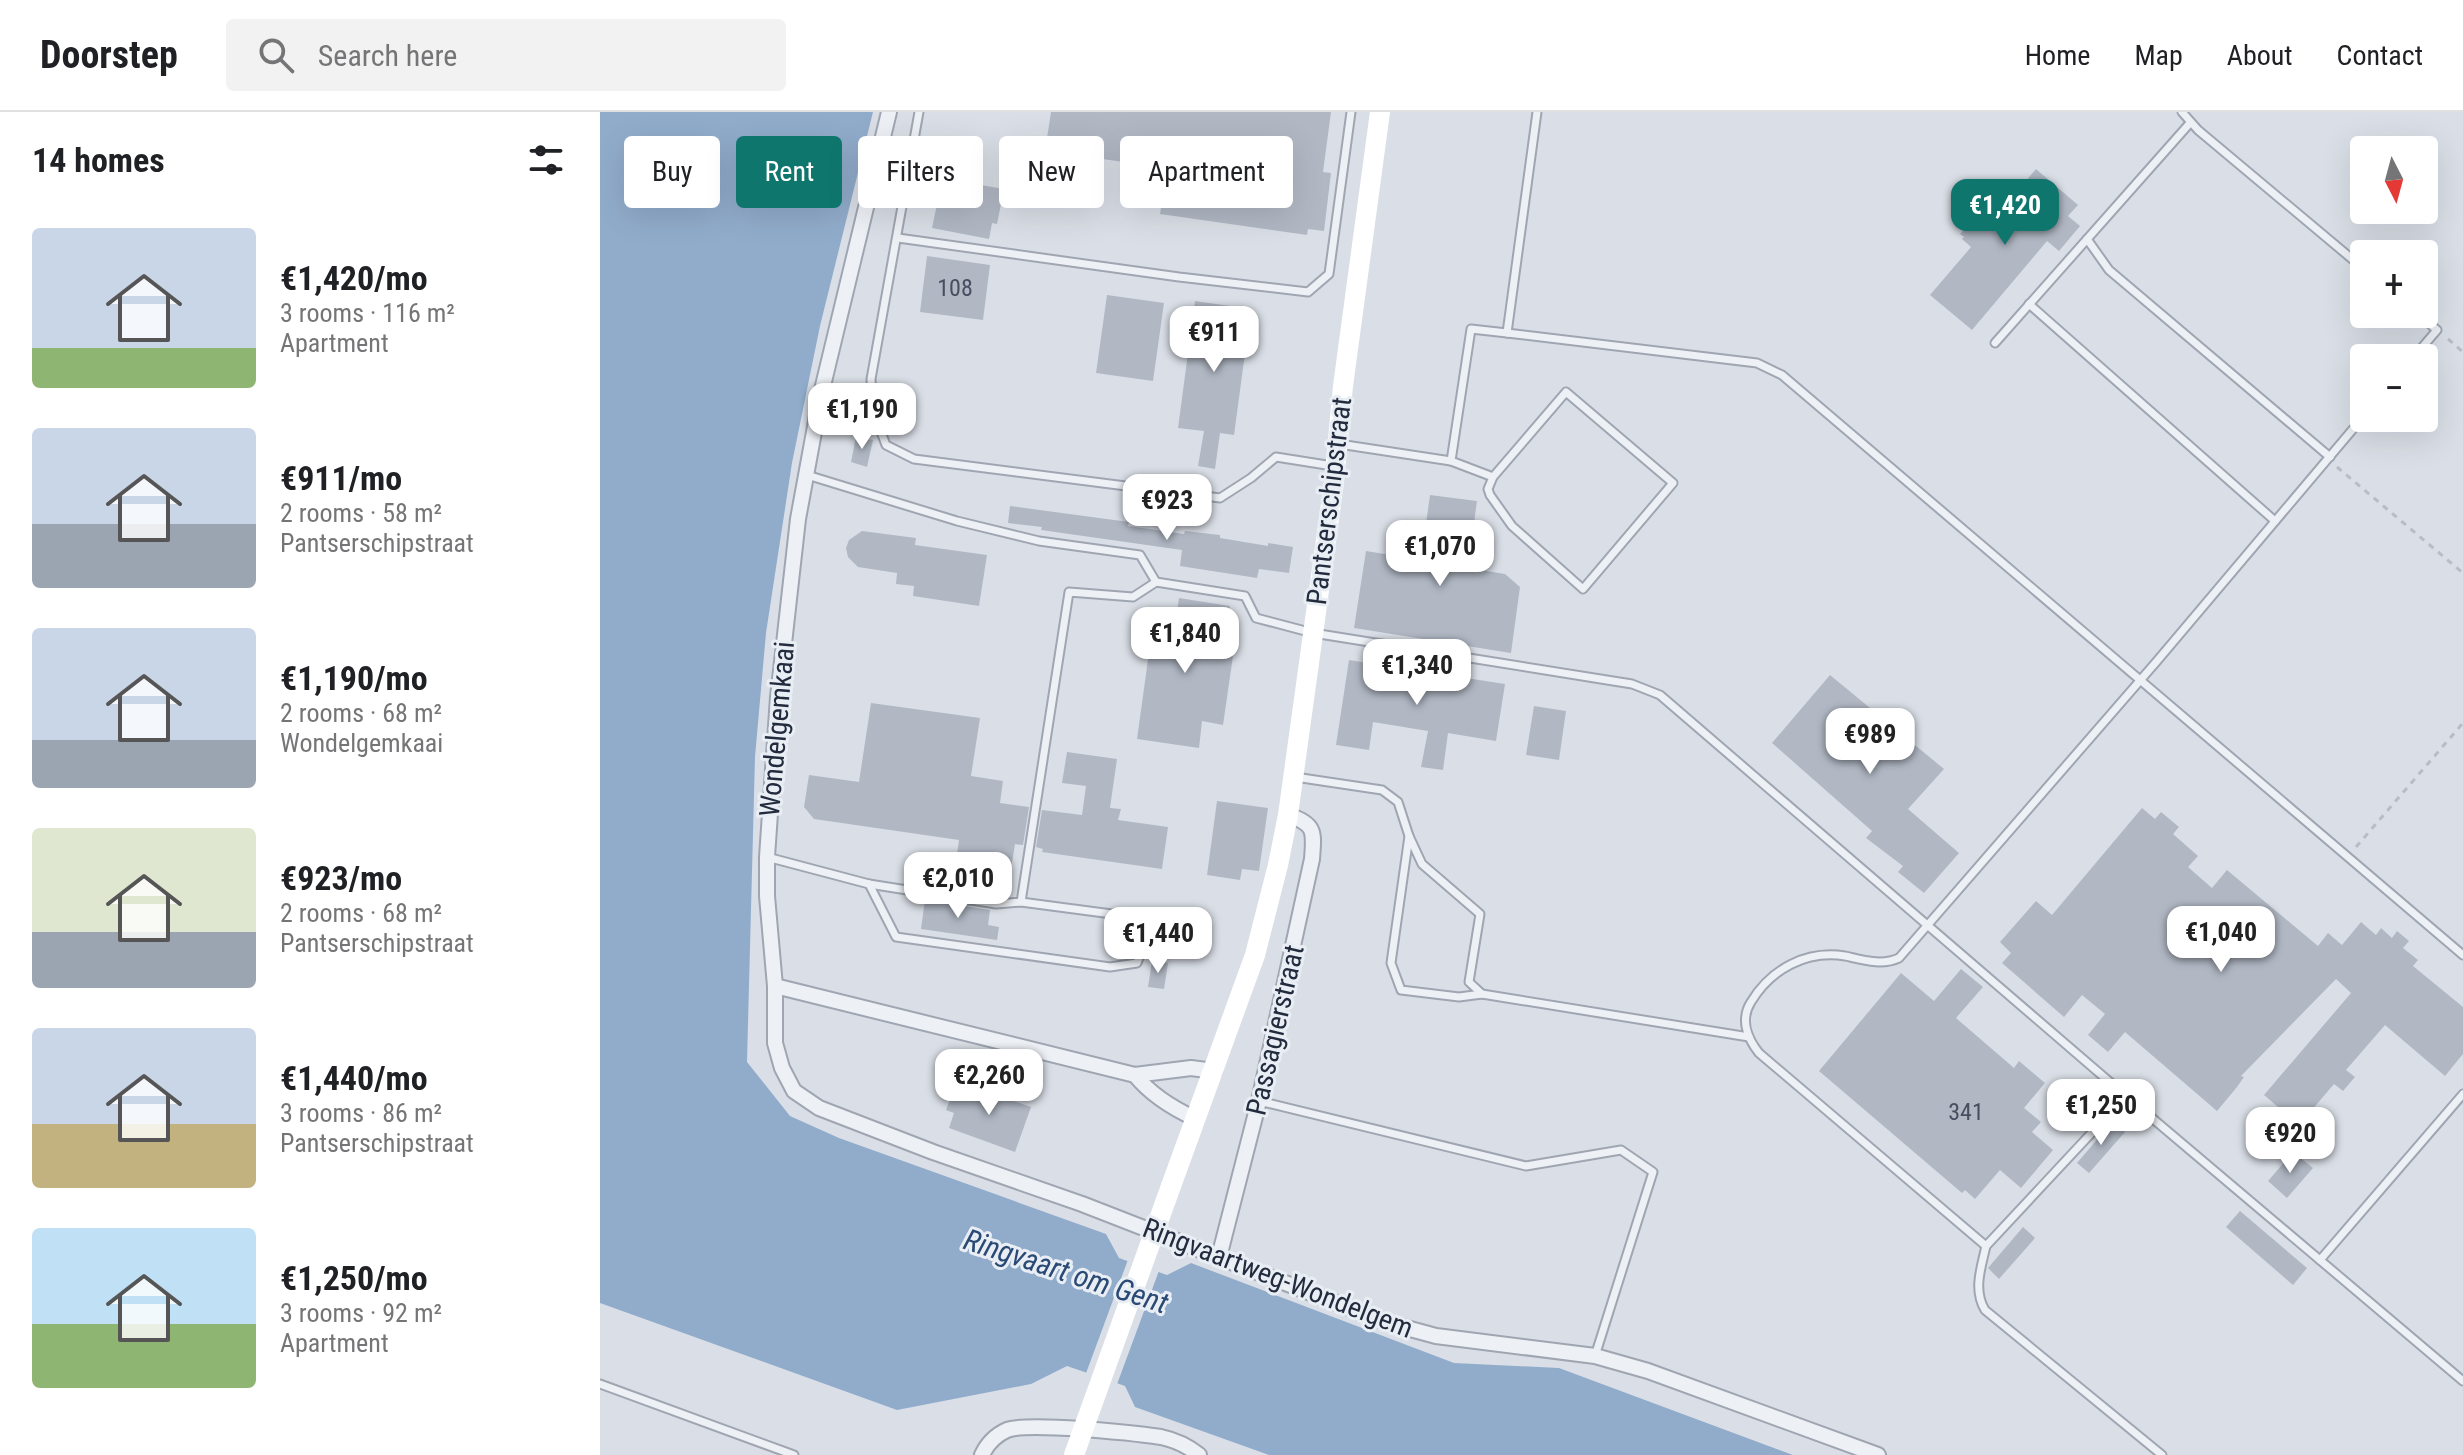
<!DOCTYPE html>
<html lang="en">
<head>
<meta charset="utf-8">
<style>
	body { margin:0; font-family:"Roboto Condensed",sans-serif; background:#f2f2f2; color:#202124; height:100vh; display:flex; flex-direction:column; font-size:30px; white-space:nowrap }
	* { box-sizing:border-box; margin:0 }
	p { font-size:26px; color:#757577 }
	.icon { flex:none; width:44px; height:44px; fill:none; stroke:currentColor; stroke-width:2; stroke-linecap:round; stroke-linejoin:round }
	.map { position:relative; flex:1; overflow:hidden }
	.side { display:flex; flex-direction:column; background:#fff; width:600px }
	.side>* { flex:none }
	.banner { position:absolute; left:24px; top:24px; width:760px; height:72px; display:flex; gap:16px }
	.needle { width:52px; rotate:174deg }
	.tools { position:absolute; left:1750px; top:24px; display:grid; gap:16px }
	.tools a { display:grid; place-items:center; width:88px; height:88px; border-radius:8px; background:#fff; box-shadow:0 8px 32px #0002; font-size:40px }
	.price { position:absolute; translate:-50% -68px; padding:0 18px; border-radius:16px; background:#fff; color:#222; font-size:26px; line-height:52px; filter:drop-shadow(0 2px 4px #0008) }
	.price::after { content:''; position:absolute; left:50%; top:48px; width:24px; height:18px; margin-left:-12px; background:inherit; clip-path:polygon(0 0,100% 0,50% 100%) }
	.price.active { background:#0f766e; color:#fff }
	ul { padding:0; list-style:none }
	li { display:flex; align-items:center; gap:24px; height:200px; padding:0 32px }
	li span { display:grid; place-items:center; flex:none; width:224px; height:160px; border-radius:8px; color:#555 }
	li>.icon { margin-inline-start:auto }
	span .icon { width:96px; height:96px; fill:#fffc; stroke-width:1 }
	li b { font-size:34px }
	h2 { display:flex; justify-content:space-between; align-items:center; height:96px; padding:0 32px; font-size:34px }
	.tag { padding:0 28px; border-radius:8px; background:#fff; box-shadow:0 8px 32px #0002; font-size:28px; line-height:72px }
	.tag.active { background:#0f766e; color:#fff }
	header { display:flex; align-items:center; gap:48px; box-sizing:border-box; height:112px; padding:0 40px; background:#fff; border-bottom:2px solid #e0e0e0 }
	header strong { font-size:38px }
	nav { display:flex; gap:44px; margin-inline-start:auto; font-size:28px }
	.search { width:560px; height:72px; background:#f2f2f2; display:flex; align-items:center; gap:20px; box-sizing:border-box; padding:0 28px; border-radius:8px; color:#757577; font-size:30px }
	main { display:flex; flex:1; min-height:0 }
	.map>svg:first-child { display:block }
</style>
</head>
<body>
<header>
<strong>Doorstep</strong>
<div class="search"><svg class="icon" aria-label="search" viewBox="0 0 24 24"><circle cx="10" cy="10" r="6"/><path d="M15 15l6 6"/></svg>Search here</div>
<nav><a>Home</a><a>Map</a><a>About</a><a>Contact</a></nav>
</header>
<main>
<section class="side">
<h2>14 homes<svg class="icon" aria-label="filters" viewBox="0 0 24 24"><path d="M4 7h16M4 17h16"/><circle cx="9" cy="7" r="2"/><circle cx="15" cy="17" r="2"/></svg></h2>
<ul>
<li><span style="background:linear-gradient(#c9d6e8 75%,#8fb573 0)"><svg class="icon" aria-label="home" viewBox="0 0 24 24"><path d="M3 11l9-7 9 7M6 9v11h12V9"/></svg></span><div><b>€1,420/mo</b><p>3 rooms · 116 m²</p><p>Apartment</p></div></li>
<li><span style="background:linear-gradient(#c9d6e8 60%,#9aa5b1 0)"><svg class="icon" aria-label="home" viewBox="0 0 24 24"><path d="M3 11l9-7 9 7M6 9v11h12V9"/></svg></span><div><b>€911/mo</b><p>2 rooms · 58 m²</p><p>Pantserschipstraat</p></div></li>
<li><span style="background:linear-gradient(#c9d6e8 70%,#9aa5b1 0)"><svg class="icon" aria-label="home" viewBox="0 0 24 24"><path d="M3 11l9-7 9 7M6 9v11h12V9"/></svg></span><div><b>€1,190/mo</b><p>2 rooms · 68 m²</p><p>Wondelgemkaai</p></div></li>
<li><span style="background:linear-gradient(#dfe7d0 65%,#9aa5b1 0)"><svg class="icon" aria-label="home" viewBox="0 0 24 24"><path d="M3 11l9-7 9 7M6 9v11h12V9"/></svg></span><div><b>€923/mo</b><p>2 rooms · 68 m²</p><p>Pantserschipstraat</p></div></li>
<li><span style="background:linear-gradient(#c9d6e8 60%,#c2b280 0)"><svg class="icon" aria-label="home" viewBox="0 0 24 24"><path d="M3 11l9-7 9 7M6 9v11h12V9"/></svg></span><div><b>€1,440/mo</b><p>3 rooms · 86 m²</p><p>Pantserschipstraat</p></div></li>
<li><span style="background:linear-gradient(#bfe0f5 60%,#8fb573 0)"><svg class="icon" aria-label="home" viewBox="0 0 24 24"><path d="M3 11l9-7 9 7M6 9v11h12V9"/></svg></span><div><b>€1,250/mo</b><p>3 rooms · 92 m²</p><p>Apartment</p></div></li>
</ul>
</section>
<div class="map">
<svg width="1863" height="1343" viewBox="0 0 1863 1343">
	<rect width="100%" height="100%" fill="#dadfe7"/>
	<!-- water -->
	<polygon fill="#91accb" points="0,0 273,0 220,214 192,351 166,521 155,645 147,950 190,1004 239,1026 506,1122 519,1146 567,1163 591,1151 854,1251 959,1256 1193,1343 669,1343 535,1295 525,1274 467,1254 431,1272 297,1298 0,1191"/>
	<!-- pier -->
	<polygon fill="#dadfe7" points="529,1145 560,1156 516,1275 485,1264"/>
	<!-- building -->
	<g fill="#b1b8c4">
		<polygon points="451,0 731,0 723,60 731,61 724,119 708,117 707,123 560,102 567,56 445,39"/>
		<polygon points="1436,57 1478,93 1468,104 1480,114 1459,139 1447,129 1372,218 1330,183 1371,135 1362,127 1364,125 1360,122 1385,93 1397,103"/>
		<polygon points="375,72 404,77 397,112 392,111 389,127 332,116 340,78 373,85"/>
		<polygon points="327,144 390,153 383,208 320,200"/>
		<polygon points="507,183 564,191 553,269 496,261"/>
		<polygon points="595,189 651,197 634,323 620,321 615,357 598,354 604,319 578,316"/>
		<polygon points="256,325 273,328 267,355 251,350"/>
		<polygon points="830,383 877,389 868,456 905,462 920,475 911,541 754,516 766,439 821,448"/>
		<polygon points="410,394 529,410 528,414 584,422 585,419 620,423 620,426 668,434 668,431 693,435 689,461 659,457 657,466 580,454 582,438 441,418 442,415 408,411"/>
		<polygon points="262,419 316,426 315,433 387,443 379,494 313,484 314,474 296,472 297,461 258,455 248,445 246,436 249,428"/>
		<polygon points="579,486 630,494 628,509 617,507 612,541 633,544 623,613 602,609 599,636 537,627 555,497 577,500"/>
		<polygon points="749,548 905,572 896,629 848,621 843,658 821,655 828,619 773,610 769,638 736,633"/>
		<polygon points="1230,563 1344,657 1308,697 1359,741 1324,781 1298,760 1303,754 1266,726 1272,719 1172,631"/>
		<polygon points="271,591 380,606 371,664 403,669 400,691 429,695 423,733 415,732 407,782 392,780 391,785 352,778 359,728 214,707 204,695 209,663 259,670"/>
		<polygon points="934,594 966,599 959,648 926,643"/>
		<polygon points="467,640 517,647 510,696 521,697 518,708 568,715 562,757 442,740 443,737 436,735 442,698 482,703 486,674 462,671"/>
		<polygon points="617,689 668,696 659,759 642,757 640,768 607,763"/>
		<polygon points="1542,696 1555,707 1561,700 1579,715 1573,722 1598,744 1588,755 1612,776 1627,758 1718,834 1728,821 1742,833 1761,810 1776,823 1781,816 1792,826 1797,819 1809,829 1803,836 1818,848 1813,854 1863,895 1863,942 1845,964 1785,913 1746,958 1755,965 1743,979 1734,972 1699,1013 1664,983 1751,881 1736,867 1641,964 1644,965 1637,975 1617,999 1525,920 1508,940 1488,923 1505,902 1482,883 1464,905 1402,851 1411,841 1400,830 1436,789 1452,803"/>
		<polygon points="325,788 390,798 388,813 399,815 397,828 321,817"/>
		<polygon points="552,849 568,851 564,877 548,875"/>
		<polygon points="1361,857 1383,875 1356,906 1414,956 1419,949 1445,971 1424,996 1441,1010 1432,1020 1453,1038 1421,1076 1400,1058 1375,1087 1365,1078 1362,1081 1219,959 1301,861 1334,889"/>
		<polygon points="365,972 431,995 415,1040 349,1016 354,1001 346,998 351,985 359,988"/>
		<polygon points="1513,1009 1525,1020 1489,1061 1477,1051"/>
		<polygon points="1693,1040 1713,1056 1687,1086 1668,1069"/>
		<polygon points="1640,1099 1707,1156 1693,1173 1626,1115"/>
		<polygon points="1423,1115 1435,1126 1399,1167 1388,1156"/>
	</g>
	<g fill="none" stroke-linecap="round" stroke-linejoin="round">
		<defs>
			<g id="service">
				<polyline points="319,0 271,267 273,299 286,333 314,347 620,386 651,366 676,345 733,354"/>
				<polyline points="937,0 907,221 1157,251 1182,263 1863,843"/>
				<polyline points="1582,0 1598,18 1764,157"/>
				<polyline points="298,126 579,165 708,180 729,162 751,0"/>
				<polyline points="1487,127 1509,158 1730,345"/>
				<polyline points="1429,192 1675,409"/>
				<polyline points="1395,231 1590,11"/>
				<polyline points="1813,246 1837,218 1818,202"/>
				<path d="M1764 304 1557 549 1299 846C1282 854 1263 848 1245 844 1206 838 1171 857 1151 890 1140 907 1147 926 1159 941L1386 1134 1526 984 1863 1269"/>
				<polyline points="739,332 851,349"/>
				<polyline points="207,363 357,409 439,429 540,443 556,470"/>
				<polyline points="893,365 966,280 1073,371 983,477 912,414 890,383 888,377 893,365 851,349 871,217 907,221"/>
				<polyline points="695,665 782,678 798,690 809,724 791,851 801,878 859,885 882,882 1149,925"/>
				<polyline points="809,724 822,752 880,802 869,870 882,882"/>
				<polyline points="167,745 269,772 396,792 421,790 469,480 533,485 556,470 645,484 656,506 713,521 1032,572 1060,583 1526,984"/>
				<polyline points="269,772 296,825 510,855 537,851 545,830 527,804 421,790"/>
				<polyline points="659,989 926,1054 1021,1038 1053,1060 995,1244"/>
				<path d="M1386 1134C1381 1156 1373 1178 1385 1198L1562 1343"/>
				<polyline points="1720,1148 1863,982"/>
				<polyline points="0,1272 194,1343"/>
			</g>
			<g id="minor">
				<polyline points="289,0 221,282 198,407 178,585 167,745 167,784 175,874 175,931 182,956 194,979 219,996 333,1040 482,1092 788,1211 836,1224 995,1244 1048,1259 1278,1343"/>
				<polyline points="175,874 535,963 591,956 614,959"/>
				<path d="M535 963C551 983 572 996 596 1007"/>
				<path d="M619 1145 659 989 712 747C714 720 716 712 688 703"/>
				<path d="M382 1343C387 1332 396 1323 407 1318 428 1310 534 1321 561 1325 575 1328 588 1334 599 1343"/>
			</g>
		</defs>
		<!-- service casing -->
		<use href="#service" stroke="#9fa6b1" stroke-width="11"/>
		<!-- minor casing -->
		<use href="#minor" stroke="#9fa6b1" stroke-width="18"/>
		<!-- path -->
		<g stroke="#b8bdc5" stroke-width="3" stroke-dasharray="6 6" stroke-linecap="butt">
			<polyline points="1848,227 1863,240"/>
			<polyline points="1737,355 1863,461"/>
			<polyline points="1756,735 1863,611"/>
		</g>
		<!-- service -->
		<use href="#service" stroke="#edf0f5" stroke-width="7"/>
		<!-- minor -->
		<use href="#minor" stroke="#edf0f5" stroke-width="14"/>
		<!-- secondary -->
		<polyline stroke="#fff" stroke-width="20" points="571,1074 655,843 678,753 688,703 734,370 743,274 780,0"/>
		<!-- secondary-bridge -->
		<polyline stroke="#fff" stroke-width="20" points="474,1343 571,1074"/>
	</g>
	<g text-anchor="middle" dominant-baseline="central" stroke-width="6" stroke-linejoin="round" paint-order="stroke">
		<!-- number labels -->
		<g font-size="24" fill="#464f60">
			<text x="355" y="176">108</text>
			<text x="1366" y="1000">341</text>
		</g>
		<!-- street labels -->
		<g font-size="28" fill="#232c3e" stroke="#e9eef4">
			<text transform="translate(729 389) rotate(-83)">Pantserschipstraat</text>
			<text transform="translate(177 617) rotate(-85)">Wondelgemkaai</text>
			<text transform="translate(675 918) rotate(-77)">Passagierstraat</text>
			<text transform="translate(678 1166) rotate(21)">Ringvaartweg-Wondelgem</text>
		</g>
		<!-- water labels -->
		<g font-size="30" font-style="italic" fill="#2a4a75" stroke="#e9eef4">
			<text transform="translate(466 1159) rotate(18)">Ringvaart om Gent</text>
		</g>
	</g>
</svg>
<div class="tools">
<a><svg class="needle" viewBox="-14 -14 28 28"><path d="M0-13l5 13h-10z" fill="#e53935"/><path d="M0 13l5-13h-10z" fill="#757577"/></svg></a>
<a>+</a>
<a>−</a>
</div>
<b class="price active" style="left:1405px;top:135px">€1,420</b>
<b class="price" style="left:614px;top:262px">€911</b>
<b class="price" style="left:262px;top:339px">€1,190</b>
<b class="price" style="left:567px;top:430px">€923</b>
<b class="price" style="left:840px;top:476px">€1,070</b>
<b class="price" style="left:585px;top:563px">€1,840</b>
<b class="price" style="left:817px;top:595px">€1,340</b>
<b class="price" style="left:1270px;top:664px">€989</b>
<b class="price" style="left:358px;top:808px">€2,010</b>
<b class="price" style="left:1621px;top:862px">€1,040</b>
<b class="price" style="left:558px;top:863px">€1,440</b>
<b class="price" style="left:389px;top:1005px">€2,260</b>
<b class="price" style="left:1501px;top:1035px">€1,250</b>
<b class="price" style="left:1690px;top:1063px">€920</b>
<div class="banner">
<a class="tag">Buy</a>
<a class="tag active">Rent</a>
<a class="tag">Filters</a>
<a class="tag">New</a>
<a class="tag">Apartment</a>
</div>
</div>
</main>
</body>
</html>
